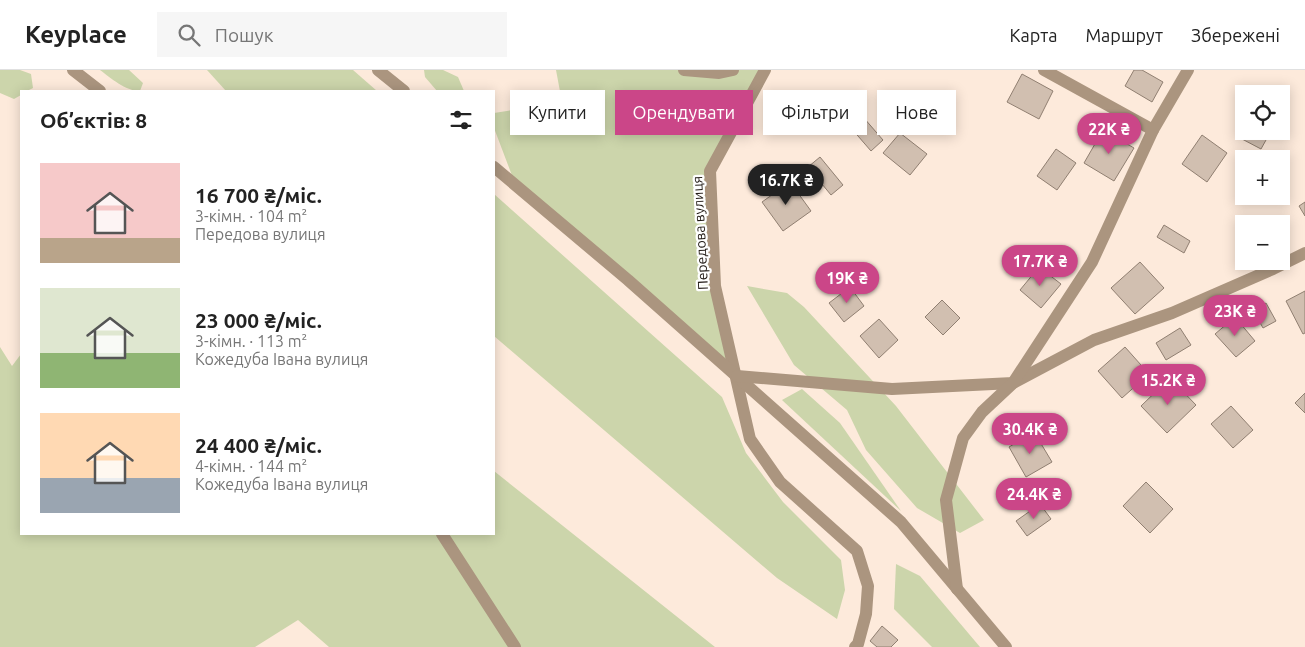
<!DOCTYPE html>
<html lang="uk">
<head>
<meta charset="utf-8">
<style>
	body { margin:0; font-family:Ubuntu,sans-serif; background:#f6f6f6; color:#222; height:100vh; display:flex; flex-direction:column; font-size:19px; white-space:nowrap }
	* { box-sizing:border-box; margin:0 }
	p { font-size:16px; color:#767676 }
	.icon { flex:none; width:28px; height:28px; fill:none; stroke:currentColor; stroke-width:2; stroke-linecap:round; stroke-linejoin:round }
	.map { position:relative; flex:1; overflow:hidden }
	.sheet { position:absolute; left:20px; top:20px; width:475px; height:445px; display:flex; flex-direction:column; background:#fff; border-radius:0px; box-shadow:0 2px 12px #0003 }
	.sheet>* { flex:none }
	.top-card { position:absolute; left:510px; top:20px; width:475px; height:45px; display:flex; gap:10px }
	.controls { position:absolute; left:1235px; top:15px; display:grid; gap:10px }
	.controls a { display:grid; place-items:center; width:55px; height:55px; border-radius:0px; background:#fff; box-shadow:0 2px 12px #0003; font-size:25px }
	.price { position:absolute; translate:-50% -42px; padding:0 11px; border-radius:18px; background:#cb4688; color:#fff; font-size:16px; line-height:32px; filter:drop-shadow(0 1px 2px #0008) }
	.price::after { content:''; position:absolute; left:50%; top:30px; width:15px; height:11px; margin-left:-8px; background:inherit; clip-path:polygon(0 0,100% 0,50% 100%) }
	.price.on { background:#222; color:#fff }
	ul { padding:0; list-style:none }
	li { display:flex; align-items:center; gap:15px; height:125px; padding:0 20px }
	li span { display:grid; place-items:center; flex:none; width:140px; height:100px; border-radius:0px; color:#555 }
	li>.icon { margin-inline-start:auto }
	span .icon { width:60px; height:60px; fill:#fffc; stroke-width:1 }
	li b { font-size:21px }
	h2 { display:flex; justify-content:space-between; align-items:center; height:60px; padding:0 20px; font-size:21px }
	.pill { padding:0 18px; border-radius:0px; background:#fff; box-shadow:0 2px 12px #0003; font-size:18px; line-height:45px }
	.pill.on { background:#cb4688; color:#fff }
	header { display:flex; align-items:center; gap:30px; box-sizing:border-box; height:70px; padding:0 25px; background:#fff; border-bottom:1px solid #e0e0e0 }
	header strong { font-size:24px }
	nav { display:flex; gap:28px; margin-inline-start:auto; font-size:18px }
	.search { width:350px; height:45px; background:#f6f6f6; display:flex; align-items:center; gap:12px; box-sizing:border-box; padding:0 18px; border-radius:0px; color:#767676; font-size:19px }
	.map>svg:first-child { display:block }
</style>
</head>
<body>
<header>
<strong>Keyplace</strong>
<div class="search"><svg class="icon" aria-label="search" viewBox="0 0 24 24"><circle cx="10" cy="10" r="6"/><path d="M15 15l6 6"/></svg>Пошук</div>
<nav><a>Карта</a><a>Маршрут</a><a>Збережені</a></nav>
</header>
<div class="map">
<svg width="1305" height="577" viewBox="0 0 1305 577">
	<rect width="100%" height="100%" fill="#fdeadb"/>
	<!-- green -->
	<g fill="#ccd5ab">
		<polygon points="0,0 20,0 31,4 33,18 27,21 21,21 21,25 14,29 0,23"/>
		<path d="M100 0H129L143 13 140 21C125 21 111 8 100 0Z"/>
		<polygon points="207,0 353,0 377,21 226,21"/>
		<polygon points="424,0 443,0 458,7 464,21 437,21 425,7"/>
		<polygon points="556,0 765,0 710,101 715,216 737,306 516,116 494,58 494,43 562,32"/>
		<polygon points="494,124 722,327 746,383 783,432 841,490 845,520 837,549 777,508 494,266"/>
		<polygon points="747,216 787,223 804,237 896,336 984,450 960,463 917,438 866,380 847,340 794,295"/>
		<polygon points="0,277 12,296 21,284 21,464 494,464 494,401 715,577 329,577 298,550 255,577 0,577"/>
		<polygon points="802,319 840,353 901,441 782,330"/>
		<polygon points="896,494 920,506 980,577 932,577 894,539"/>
	</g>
	<!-- building -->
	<g fill="#d1bfb0" stroke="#907f71">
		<polygon points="1134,0 1142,0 1163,12 1152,32 1125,16"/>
		<polygon points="1022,4 1053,21 1039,49 1007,32"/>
		<polygon points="857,40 883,70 871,81 845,51"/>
		<polygon points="1103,60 1134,78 1114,111 1084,93"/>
		<polygon points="1246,61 1271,61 1261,79 1242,69"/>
		<polygon points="900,63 927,84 910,105 883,83"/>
		<polygon points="1202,65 1227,83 1207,112 1182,94"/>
		<polygon points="1056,79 1076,93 1057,120 1037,106"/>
		<polygon points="820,87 843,115 831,125 808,97"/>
		<polygon points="790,112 811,141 783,161 762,132"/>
		<polygon points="1305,132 1305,146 1299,136"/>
		<polygon points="1164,155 1190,171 1184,183 1157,167"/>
		<polygon points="1140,192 1164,218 1135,244 1111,218"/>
		<polygon points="1039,197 1061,214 1041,238 1020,220"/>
		<polygon points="850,217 864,236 844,252 829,233"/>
		<polygon points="1305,221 1305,263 1303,264 1286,231"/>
		<polygon points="942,230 960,248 943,265 925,247"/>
		<polygon points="1266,233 1276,251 1263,258 1253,240"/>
		<polygon points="1235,247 1255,271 1236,287 1215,264"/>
		<polygon points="879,249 898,270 879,288 860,266"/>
		<polygon points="1180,258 1191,275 1166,290 1156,273"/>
		<polygon points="1125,277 1149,304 1122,328 1098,301"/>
		<polygon points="1170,308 1196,335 1167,363 1141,336"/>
		<polygon points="1305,323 1305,343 1295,333"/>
		<polygon points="1231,336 1253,360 1233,378 1211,354"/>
		<polygon points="1034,362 1052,392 1026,407 1009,377"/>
		<polygon points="1146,412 1173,439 1150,463 1123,436"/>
		<polygon points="1040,434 1051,449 1027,466 1016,451"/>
		<polygon points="882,556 898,570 891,577 877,577 870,571"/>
	</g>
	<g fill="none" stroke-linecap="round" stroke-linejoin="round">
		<!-- minor -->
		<g stroke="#ab957f" stroke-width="12">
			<polyline points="73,0 100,21"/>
			<polyline points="378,0 404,21"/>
			<polyline points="684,0 719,3 733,0"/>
			<polyline points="765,0 710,101 715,216 750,369 780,412 857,481 868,516 866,544 858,574 855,577"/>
			<polyline points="1044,0 1153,60"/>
			<polyline points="494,97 628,210 901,452 1006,577"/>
			<polyline points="737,306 892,319 1013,313 1094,270 1172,243 1273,199 1305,183"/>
			<polyline points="442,464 515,577"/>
			<polyline points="957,519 946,430 963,368 982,342 1013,313 1092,192 1153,60 1188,0"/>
		</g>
	</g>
	<g text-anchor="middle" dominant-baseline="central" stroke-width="4.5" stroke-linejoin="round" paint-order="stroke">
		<!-- street labels -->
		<g font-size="14" fill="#201914" stroke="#fff">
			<text transform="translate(700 163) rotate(-93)">Передова вулиця</text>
		</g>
	</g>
</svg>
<div class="controls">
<a><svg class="icon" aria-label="locate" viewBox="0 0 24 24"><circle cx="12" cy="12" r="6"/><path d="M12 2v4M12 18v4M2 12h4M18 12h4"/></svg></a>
<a>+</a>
<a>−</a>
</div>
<b class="price" style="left:1109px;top:85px">22K ₴</b>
<b class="price on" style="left:786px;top:136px">16.7K ₴</b>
<b class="price" style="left:1040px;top:217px">17.7K ₴</b>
<b class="price" style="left:847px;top:234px">19K ₴</b>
<b class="price" style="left:1235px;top:267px">23K ₴</b>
<b class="price" style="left:1168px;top:336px">15.2K ₴</b>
<b class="price" style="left:1030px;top:385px">30.4K ₴</b>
<b class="price" style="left:1034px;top:450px">24.4K ₴</b>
<div class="top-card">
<a class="pill">Купити</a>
<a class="pill on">Орендувати</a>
<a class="pill">Фільтри</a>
<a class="pill">Нове</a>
</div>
<section class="sheet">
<h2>Об’єктів: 8<svg class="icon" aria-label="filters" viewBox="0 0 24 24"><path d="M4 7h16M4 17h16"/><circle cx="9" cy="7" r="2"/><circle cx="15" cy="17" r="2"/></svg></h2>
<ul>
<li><span style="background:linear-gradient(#f6c9c9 75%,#b9a48a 0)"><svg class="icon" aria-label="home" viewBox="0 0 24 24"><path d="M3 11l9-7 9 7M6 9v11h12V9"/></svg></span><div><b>16 700 ₴/міс.</b><p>3-кімн. · 104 m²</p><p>Передова вулиця</p></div></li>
<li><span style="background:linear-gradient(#dfe7d0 65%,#8fb573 0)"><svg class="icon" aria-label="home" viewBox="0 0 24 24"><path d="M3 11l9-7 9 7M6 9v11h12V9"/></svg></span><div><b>23 000 ₴/міс.</b><p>3-кімн. · 113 m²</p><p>Кожедуба Івана вулиця</p></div></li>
<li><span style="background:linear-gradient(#ffd9b3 65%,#9aa5b1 0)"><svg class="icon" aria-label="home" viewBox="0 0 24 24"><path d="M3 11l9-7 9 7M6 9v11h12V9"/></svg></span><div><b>24 400 ₴/міс.</b><p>4-кімн. · 144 m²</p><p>Кожедуба Івана вулиця</p></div></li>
</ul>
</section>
</div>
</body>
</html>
